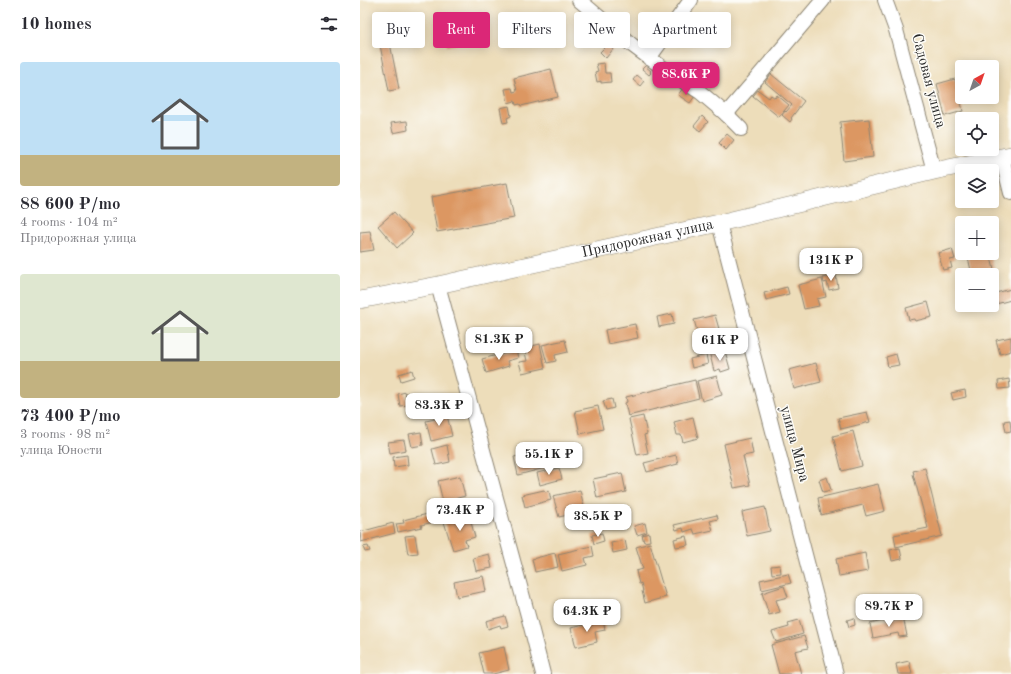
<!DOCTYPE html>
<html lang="en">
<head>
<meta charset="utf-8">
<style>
	body { margin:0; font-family:"Old Standard TT",serif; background:#f2f2f3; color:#2b2b33; height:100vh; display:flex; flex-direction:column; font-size:15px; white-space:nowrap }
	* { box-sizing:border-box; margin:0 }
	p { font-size:13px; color:#7c7c81 }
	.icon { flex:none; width:22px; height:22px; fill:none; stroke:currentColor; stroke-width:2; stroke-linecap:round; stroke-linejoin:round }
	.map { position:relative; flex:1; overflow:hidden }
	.drawer { display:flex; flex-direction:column; background:#fff; width:360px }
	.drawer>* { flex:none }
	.banner { position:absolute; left:12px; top:12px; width:380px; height:36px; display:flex; gap:8px }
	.needle { width:26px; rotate:40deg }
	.buttons { position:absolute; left:595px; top:60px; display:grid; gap:8px }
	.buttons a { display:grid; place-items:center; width:44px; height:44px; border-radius:4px; background:#fff; box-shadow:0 2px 10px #0003; font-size:20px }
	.price { position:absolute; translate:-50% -34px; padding:0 9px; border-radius:8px; background:#fff; color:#222; font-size:13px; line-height:26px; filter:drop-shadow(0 1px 2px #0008) }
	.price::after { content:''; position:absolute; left:50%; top:24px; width:12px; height:9px; margin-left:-6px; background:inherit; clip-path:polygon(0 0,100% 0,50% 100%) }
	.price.selected { background:#db2777; color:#fff }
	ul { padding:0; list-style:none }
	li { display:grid; align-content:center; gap:8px; height:212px; padding:0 20px }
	li span { display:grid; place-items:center; height:124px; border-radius:4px; color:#555 }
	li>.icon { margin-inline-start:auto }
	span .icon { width:72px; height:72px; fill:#fffc; stroke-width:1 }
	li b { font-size:17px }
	h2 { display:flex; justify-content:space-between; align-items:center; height:48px; padding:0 20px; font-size:17px }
	.tag { padding:0 14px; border-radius:4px; background:#fff; box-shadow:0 2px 10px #0003; font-size:14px; line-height:36px }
	.tag.selected { background:#db2777; color:#fff }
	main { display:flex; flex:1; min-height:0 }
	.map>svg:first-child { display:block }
</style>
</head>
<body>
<main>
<section class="drawer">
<h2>10 homes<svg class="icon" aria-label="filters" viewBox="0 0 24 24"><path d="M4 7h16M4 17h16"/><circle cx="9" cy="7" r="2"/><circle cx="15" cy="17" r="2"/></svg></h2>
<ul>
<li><span style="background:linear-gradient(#bfe0f5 75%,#c2b280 0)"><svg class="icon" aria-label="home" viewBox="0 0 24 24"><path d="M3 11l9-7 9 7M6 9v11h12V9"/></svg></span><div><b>88 600 ₽/mo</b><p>4 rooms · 104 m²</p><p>Придорожная улица</p></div></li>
<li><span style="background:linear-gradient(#dfe7d0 70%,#c2b280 0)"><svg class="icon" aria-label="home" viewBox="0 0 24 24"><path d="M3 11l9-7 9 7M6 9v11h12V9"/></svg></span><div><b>73 400 ₽/mo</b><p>3 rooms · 98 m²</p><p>улица Юности</p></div></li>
</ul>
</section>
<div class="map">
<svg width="651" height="674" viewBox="0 0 651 674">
	<rect width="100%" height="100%" fill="#fdfcf7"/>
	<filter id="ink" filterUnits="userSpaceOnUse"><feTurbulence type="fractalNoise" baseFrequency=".025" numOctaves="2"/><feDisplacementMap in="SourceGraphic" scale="8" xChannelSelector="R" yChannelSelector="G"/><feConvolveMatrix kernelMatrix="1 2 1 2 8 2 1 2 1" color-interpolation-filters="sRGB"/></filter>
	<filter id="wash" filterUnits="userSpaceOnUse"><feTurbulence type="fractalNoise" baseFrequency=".012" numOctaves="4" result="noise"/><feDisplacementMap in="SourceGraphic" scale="16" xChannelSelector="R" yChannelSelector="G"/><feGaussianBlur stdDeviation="0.9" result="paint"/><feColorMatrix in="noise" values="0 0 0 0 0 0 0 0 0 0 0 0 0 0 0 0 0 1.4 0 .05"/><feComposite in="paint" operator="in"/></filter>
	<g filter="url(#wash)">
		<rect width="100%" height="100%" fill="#edddba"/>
		<g id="blocks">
			<!-- building -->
			<g fill="#dc9762">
				<polygon points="97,25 101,43 87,46 84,28"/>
				<polygon points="227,26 237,35 229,44 219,35"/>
				<polygon points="245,40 254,48 246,58 240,52 244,48 241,45"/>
				<polygon points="30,43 39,89 29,91 20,45"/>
				<polygon points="244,63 245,73 250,73 251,82 241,83 241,81 237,82 235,72 238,71 236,64"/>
				<polygon points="285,66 291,71 290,72 291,73 289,75 282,69"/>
				<polygon points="191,69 198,97 161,106 160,104 156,105 155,101 148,103 145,89 152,88 153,92 157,91 154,78"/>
				<polygon points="411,74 444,101 431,118 432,119 430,122 422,115 425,111 426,112 432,105 405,82"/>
				<polygon points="277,75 284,81 280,86 273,80"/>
				<polygon points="595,79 603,111 585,116 577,84"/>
				<polygon points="323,88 335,96 330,103 318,95"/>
				<polygon points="398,90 409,98 411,95 415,98 417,95 429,105 419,117 393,96"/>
				<polygon points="149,106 151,116 147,118 148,122 143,123 140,108"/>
				<polygon points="342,116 348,122 340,131 334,126"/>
				<polygon points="509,119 513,157 484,161 480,122"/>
				<polygon points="47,121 48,130 33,133 31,123"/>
				<polygon points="367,134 374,140 366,150 359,143"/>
				<polygon points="147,183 154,218 77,232 71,197"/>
				<polygon points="34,212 53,233 37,248 18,226"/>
				<polygon points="10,231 14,250 0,252 0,232"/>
				<polygon points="592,249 595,259 590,260 592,268 583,270 578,253"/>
				<polygon points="607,253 630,253 636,278 632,279 632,275 612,275"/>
				<polygon points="476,275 478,288 469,290 467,282 464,283 463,278"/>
				<polygon points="462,279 466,297 457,299 459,306 444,309 438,285"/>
				<polygon points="427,287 429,294 406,300 404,293"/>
				<polygon points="651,289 651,300 632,305 632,294"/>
				<polygon points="568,302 572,317 555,321 554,319 549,320 546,308"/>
				<polygon points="312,314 314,324 299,327 297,317"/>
				<polygon points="355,315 361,336 340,342 334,320"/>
				<polygon points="275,324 278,338 248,344 245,330"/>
				<polygon points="651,337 651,351 640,354 636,340"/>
				<polygon points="205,340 208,352 195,355 196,361 187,363 182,345"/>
				<polygon points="180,344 185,368 162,373 159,362 167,361 164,348"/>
				<polygon points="156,350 158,358 147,361 149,366 126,373 122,359"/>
				<polygon points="365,351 370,369 361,372 360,369 354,371 350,355"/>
				<polygon points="536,354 539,365 528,367 526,357"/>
				<polygon points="346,355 348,364 332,368 330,359"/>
				<polygon points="456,363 461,382 434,389 429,370"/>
				<polygon points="52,370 54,377 41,381 39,374"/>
				<polygon points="357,376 362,395 342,401 337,381"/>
				<polygon points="649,379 650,388 639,389 638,381"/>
				<polygon points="335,380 339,398 268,416 265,403 267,402 266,397"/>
				<polygon points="605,390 606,397 593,400 591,393"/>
				<polygon points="45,392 48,405 40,406 38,394"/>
				<polygon points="252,399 254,408 246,410 243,401"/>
				<polygon points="238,406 243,429 220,434 215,411"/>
				<polygon points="86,411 92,436 71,441 66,421 75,419 73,414"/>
				<polygon points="507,412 510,422 481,429 478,418"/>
				<polygon points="283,416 287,434 284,435 288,453 277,455 269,419"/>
				<polygon points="333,417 338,438 323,442 321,435 317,435 314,422"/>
				<polygon points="650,420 651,431 646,432 644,421"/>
				<polygon points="493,431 502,466 482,471 473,436"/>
				<polygon points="61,432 63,445 52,447 49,434"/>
				<polygon points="390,438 393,454 383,456 390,485 374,488 364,444"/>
				<polygon points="44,440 46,450 30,453 28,442"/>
				<polygon points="87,445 90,462 76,465 72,449"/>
				<polygon points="185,450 189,467 158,475 154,457"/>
				<polygon points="47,455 48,465 34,467 33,457"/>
				<polygon points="316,455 318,464 287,472 284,463"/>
				<polygon points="199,468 202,479 180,485 177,473"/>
				<polygon points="565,468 582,536 536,547 534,535 568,528 553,474 554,474 553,471"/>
				<polygon points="262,473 266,492 237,498 233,479"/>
				<polygon points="100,476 105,496 83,502 78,481"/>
				<polygon points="467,477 471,490 463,492 459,480"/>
				<polygon points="518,484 525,511 506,516 503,505 461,515 458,498"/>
				<polygon points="184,490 185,492 189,491 191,500 165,507 162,495"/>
				<polygon points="220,490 225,511 199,517 193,496"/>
				<polygon points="405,507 410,531 387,536 382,512"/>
				<polygon points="84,510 86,519 61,525 62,527 38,532 36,524 44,523 43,520"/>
				<polygon points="109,515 115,537 105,540 107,546 93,550 84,522"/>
				<polygon points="357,515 358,519 350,521 353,530 335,534 333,529 324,532 323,528 316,530 314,525"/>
				<polygon points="33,523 35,533 1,542 0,532"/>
				<polygon points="285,523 287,532 277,535 274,526"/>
				<polygon points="242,533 244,541 234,544 232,535"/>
				<polygon points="289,533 290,541 284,542 282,535"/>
				<polygon points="55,535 58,553 48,554 45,536"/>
				<polygon points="326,536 328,545 316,547 314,539"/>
				<polygon points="265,540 267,550 253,553 251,543"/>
				<polygon points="290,543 306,597 285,603 282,591 283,591 281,583 279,584 276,571 283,569 276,547"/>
				<polygon points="8,546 10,551 5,552 3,547"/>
				<polygon points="232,546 234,556 225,558 227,565 202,571 198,554"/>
				<polygon points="540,548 542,559 532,561 530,550"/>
				<polygon points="195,553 198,567 175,572 172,559"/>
				<polygon points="505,553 508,571 479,576 476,559"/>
				<polygon points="129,554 132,568 116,571 113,558"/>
				<polygon points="420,565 421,573 412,574 411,566"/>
				<polygon points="428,574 431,583 402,590 400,580"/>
				<polygon points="123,576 126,591 97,597 94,582"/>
				<polygon points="424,586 428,597 416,600 420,612 409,615 402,593"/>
				<polygon points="145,616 148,626 141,628 140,625 128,629 126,621"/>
				<polygon points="543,616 547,636 539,637 538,633 513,638 510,624"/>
				<polygon points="494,618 495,625 489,627 487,620"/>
				<polygon points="243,620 245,630 235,632 237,642 216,647 211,628"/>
				<polygon points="439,620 443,634 416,642 412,632 429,627 428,623"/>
				<polygon points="444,636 448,648 435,651 441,674 419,674 411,645"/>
				<polygon points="144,647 149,670 133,674 124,674 119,653"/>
				<polygon points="549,661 552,674 538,674 536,664"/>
			</g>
		</g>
	</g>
	<g filter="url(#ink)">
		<use href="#blocks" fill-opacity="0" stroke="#8c8472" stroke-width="1"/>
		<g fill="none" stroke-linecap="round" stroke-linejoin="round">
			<defs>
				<g id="minor">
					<polyline points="219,0 272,45 303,68 340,92 366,114 381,129"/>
					<polyline points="525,0 536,30 574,171"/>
					<polyline points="289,58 331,0"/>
					<polyline points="366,114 397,78 463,0"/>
					<polyline points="642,157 651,193"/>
					<polyline points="359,223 476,674"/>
					<polyline points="78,285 170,623 183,674"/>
				</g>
				<g id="tertiary">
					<path id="s1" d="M0 300 78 285 359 223 574 171 651 155"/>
				</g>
			</defs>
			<!-- minor casing -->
			<use href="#minor" stroke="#8c8472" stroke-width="16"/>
			<!-- tertiary casing -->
			<use href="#tertiary" stroke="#8c8472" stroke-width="18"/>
			<!-- minor -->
			<use href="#minor" stroke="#fff" stroke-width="14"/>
			<!-- tertiary -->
			<use href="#tertiary" stroke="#fff" stroke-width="17"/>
		</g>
	</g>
	<g text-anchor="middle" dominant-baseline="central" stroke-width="3" stroke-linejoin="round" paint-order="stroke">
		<!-- street labels -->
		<g font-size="15" fill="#2b2b2b" stroke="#fdfcf7">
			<text transform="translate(568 81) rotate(75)">Садовая улица</text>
			<text stroke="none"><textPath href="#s1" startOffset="294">Придорожная улица</textPath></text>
			<text transform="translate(434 444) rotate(75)">улица Мира</text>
		</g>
	</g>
</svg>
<div class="buttons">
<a><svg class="needle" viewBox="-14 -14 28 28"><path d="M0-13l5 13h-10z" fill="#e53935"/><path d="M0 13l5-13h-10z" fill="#7c7c81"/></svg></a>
<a><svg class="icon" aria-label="locate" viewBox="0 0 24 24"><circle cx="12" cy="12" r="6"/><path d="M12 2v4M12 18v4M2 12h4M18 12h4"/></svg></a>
<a><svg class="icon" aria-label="layers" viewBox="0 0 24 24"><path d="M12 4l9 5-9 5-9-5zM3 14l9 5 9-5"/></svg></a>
<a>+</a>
<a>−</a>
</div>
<b class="price selected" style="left:326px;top:96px">88.6K ₽</b>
<b class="price" style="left:471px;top:282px">131K ₽</b>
<b class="price" style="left:139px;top:361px">81.3K ₽</b>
<b class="price" style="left:360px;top:362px">61K ₽</b>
<b class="price" style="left:79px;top:427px">83.3K ₽</b>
<b class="price" style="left:189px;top:476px">55.1K ₽</b>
<b class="price" style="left:100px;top:532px">73.4K ₽</b>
<b class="price" style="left:238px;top:538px">38.5K ₽</b>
<b class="price" style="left:529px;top:628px">89.7K ₽</b>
<b class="price" style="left:227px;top:633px">64.3K ₽</b>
<div class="banner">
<a class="tag">Buy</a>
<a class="tag selected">Rent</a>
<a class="tag">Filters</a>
<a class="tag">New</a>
<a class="tag">Apartment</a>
</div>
</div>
</main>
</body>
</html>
